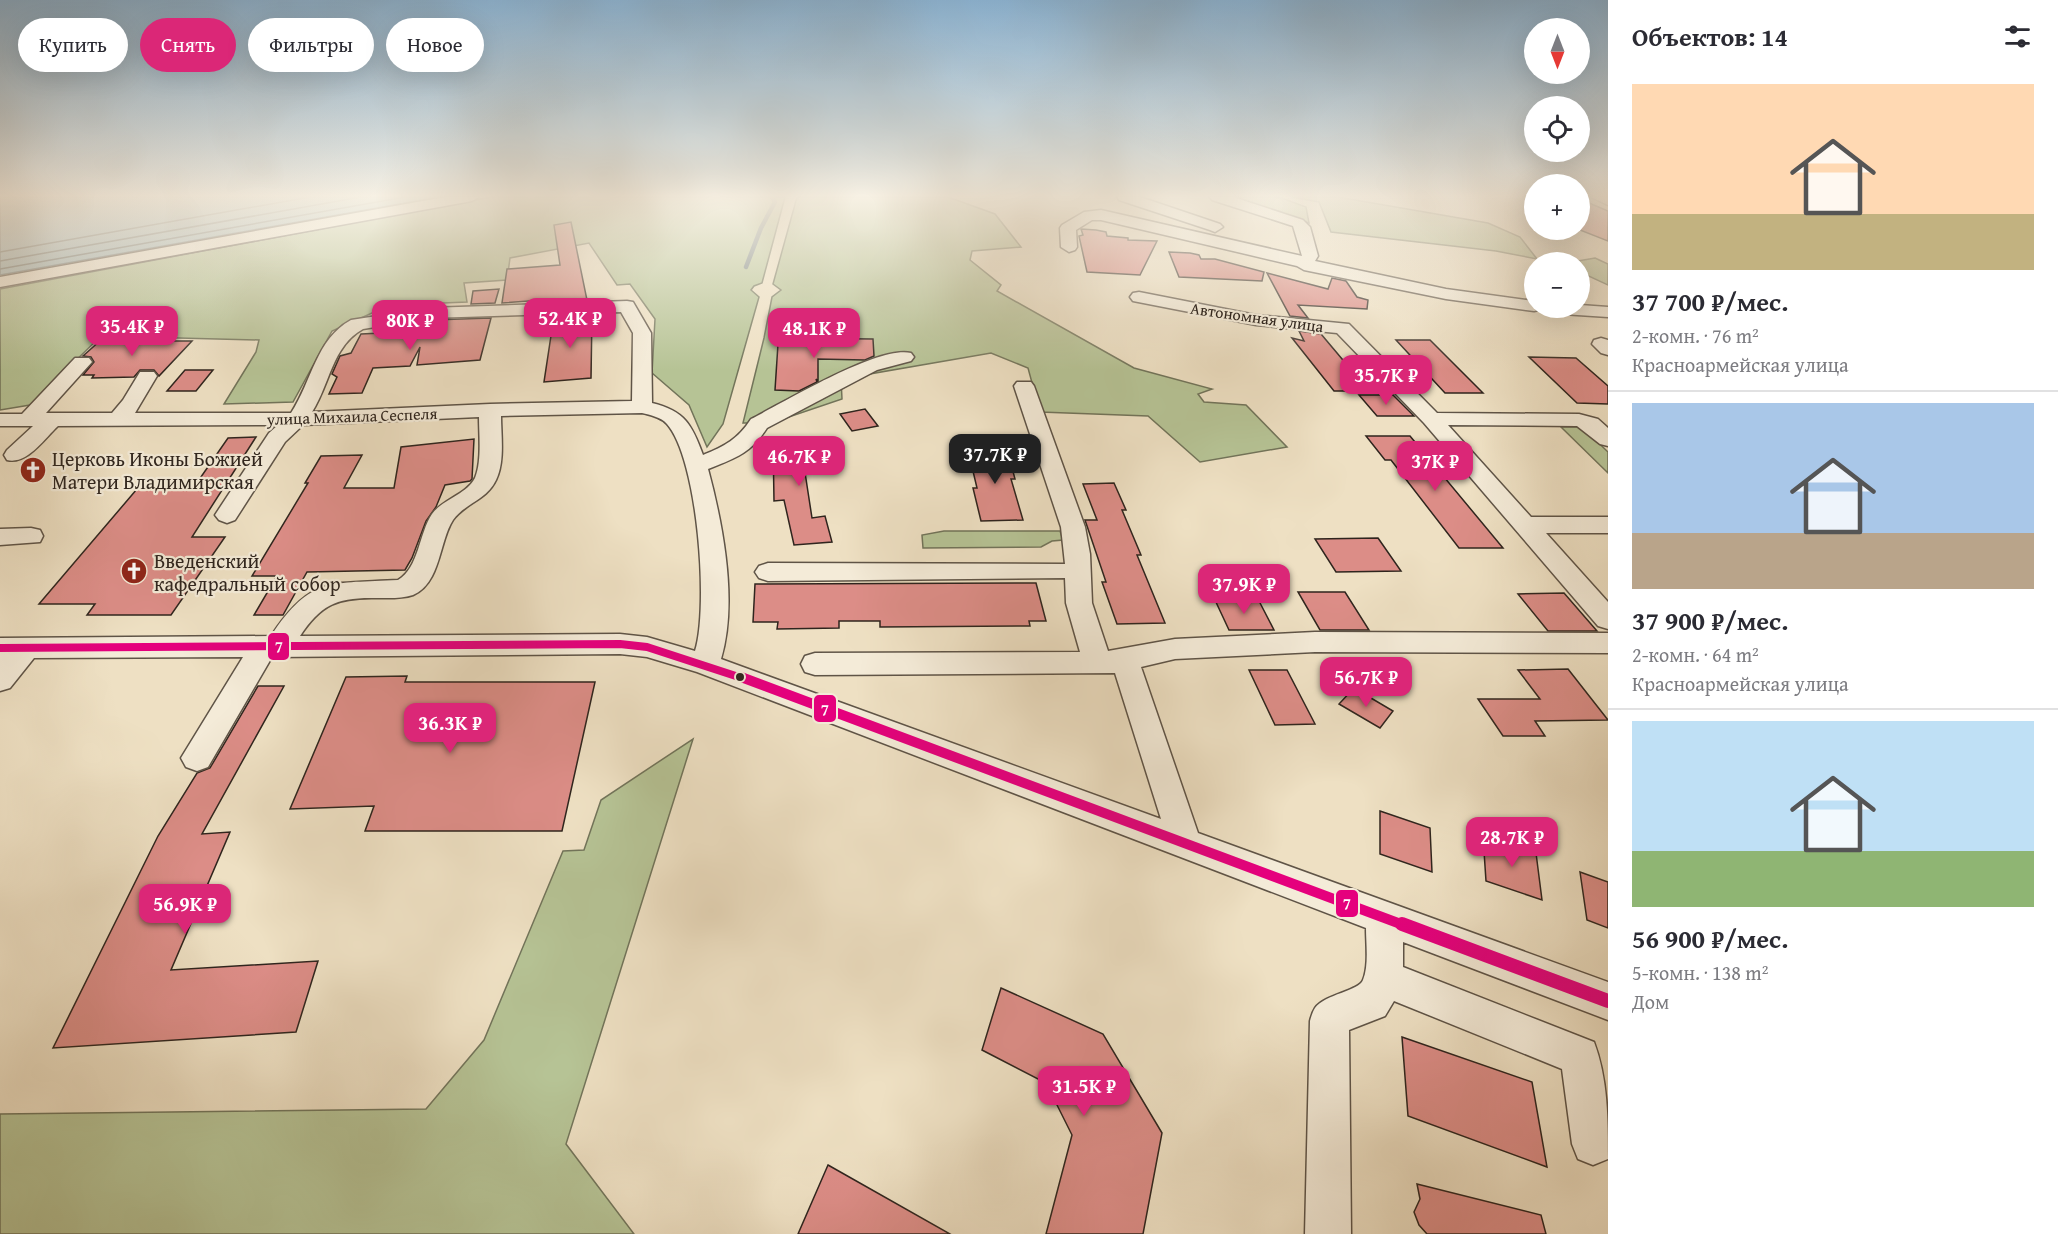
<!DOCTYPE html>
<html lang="ru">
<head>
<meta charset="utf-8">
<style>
	body { margin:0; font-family:"Gentium Book Plus",serif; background:#f7f7f7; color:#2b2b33; height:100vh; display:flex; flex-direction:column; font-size:22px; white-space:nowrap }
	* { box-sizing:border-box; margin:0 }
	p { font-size:20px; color:#7c7c81 }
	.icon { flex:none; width:33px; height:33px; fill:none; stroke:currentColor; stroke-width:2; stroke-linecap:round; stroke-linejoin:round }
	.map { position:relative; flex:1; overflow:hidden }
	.sheet { display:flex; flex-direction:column; background:#fff; width:450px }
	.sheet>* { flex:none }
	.top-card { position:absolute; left:18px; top:18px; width:570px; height:54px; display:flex; gap:12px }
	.needle { width:39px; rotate:180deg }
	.controls { position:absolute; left:1524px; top:18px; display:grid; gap:12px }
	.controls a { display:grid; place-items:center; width:66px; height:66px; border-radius:50%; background:#fff; box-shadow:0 6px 24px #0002; font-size:30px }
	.price { position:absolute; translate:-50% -51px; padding:0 14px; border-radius:12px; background:#db2777; color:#fff; font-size:20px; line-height:39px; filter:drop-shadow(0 2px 3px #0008) }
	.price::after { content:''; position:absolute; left:50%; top:36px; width:18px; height:14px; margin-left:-9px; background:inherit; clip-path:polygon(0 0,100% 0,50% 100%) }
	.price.current { background:#222; color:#fff }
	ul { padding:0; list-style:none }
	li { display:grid; align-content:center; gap:12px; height:318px; padding:0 24px }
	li+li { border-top:2px solid #e1e1e2 }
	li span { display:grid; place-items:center; height:186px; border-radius:0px; color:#555 }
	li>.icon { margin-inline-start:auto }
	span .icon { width:108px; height:108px; fill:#fffc; stroke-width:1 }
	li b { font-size:26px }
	h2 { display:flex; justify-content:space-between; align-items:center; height:72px; padding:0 24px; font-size:26px }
	.tag { padding:0 21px; border-radius:27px; background:#fff; box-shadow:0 6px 24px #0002; font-size:21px; line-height:54px }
	.tag.current { background:#db2777; color:#fff }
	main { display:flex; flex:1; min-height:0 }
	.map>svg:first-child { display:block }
</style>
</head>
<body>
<main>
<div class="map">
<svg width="1608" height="1234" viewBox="0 0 1608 1234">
	<rect width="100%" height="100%" fill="#eee0c3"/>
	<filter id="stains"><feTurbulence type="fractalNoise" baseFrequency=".00333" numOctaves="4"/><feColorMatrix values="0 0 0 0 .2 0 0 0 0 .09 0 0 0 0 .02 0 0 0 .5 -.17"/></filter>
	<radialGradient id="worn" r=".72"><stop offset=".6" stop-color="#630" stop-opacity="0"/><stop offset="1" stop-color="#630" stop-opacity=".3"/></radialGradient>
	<!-- green -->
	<g fill="#b6c395" stroke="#72745a" stroke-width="1.5">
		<polygon points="491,197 785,197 762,283 754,286 751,290 759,297 723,424 707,447 689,405 652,373 655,319 630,284 617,285 589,243 510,258 507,280 464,283 467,302 418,304 372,313 332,331 293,402 224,404 256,352 259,340 101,336 30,405 0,410 0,289"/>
		<polygon points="797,197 948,197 995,214 1021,247 972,251 970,260 1001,285 997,291 1134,368 1212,389 1198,394 1204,402 1246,405 1287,447 1200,462 1148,416 1040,412 1028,368 991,353 841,379 842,399 771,423 743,423 764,338 772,297 781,290 773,284"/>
		<polygon points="1223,197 1279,197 1306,207 1309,223"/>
		<polygon points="1292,197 1338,197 1488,223 1520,237 1537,259 1496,251 1331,232 1319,202"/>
		<polygon points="1595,258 1608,264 1608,285 1580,272 1580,262 1572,262"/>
		<polygon points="1561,427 1582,427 1608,452 1608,473"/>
		<polygon points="944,531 1060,531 1063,540 1052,541 1041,547 923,548 922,535"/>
		<polygon points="693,739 566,1144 634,1234 0,1234 0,1114 426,1109 484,1040 563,851 584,850 601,800"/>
	</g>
	<!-- water -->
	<polygon fill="#9fbabf" stroke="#727e7f" stroke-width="1.5" points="0,197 439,197 0,275"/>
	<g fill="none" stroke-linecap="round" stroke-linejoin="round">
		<!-- shore -->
		<g stroke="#67706e" stroke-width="1.5">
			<polyline points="0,252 310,197"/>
			<polyline points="0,261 361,197"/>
			<polyline points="0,269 405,197"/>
		</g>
		<!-- stream -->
		<polyline stroke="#727e7f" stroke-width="4.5" points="746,267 761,228 775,202 772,197"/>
	</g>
	<!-- building -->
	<g fill="#dc8d87" stroke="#2f251e" stroke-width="1.5">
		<polygon points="1580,199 1608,211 1608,241 1580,230"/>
		<polygon points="571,222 587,300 555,301 555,299 502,303 507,269 560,265 554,225"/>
		<polygon points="1081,229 1096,230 1106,232 1107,236 1128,238 1128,240 1157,241 1140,275 1087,272 1079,236 1083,235"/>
		<polygon points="1169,252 1190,253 1199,255 1201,259 1215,259 1264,272 1262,281 1179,277"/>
		<polygon points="1267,273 1328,289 1332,278 1346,281 1357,297 1368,300 1367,309 1298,305 1308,318 1290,316"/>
		<polygon points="499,289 495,303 471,304 473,291"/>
		<polygon points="592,315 591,378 544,382 554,316"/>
		<polygon points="491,318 480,360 417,365 420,347 410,366 373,368 362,393 329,394 337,377 332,374 340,356 351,353 361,334 423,331 424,326 431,325 432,320"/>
		<polygon points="1299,331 1321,334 1369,391 1334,391 1292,338 1304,341"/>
		<polygon points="788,338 873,339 874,356 865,360 818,359 818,381 816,379 817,382 799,391 775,390 778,344"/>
		<polygon points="156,339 154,341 192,341 159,376 154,370 140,370 134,377 92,378 94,375 83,375 94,362 91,357 83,356 101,340"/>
		<polygon points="1396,340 1430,340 1483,393 1445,393"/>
		<polygon points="1529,357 1576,358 1608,386 1608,404 1577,403"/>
		<polygon points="185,370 213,370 196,391 167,391"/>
		<polygon points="1359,395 1393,395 1414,416 1377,416"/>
		<polygon points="865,409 878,426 852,431 840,414"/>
		<polygon points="1366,436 1410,436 1503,548 1459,548 1391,460 1385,460"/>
		<polygon points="256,437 192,537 225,537 171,615 87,615 95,604 39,604 137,489 194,487 228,438"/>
		<polygon points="821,438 824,466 804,466 812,518 825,516 832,542 794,545 784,500 774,501 773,439"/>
		<polygon points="474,439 472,479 470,481 445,485 436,507 426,521 412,558 405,570 307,572 283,615 254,615 277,576 252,576 308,483 305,483 321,456 362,455 344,488 394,488 401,447"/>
		<polygon points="1007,449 1015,479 1011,479 1023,520 981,521 973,488 977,488 968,450"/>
		<polygon points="1114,483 1126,510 1122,510 1141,555 1137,555 1165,623 1117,624 1102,582 1106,582 1085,520 1097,520 1083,484"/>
		<polygon points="1378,538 1401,571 1336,572 1315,539"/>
		<polygon points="1036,583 1046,621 1029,621 1030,626 880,627 880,621 839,621 839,628 777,629 778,622 753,622 755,584"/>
		<polygon points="1298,592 1345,592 1369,630 1320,630"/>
		<polygon points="1564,593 1597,631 1548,631 1518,594"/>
		<polygon points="1258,599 1274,630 1229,630 1215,600"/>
		<polygon points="1568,669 1608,720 1535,721 1545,736 1503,736 1478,699 1540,699 1518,670"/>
		<polygon points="1249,670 1287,670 1315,724 1275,725"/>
		<polygon points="407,676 405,682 595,682 562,831 365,831 374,806 290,809 346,677"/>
		<polygon points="258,686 284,686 202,834 230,832 171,970 318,961 296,1032 53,1048 158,836 197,773 210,768"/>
		<polygon points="1354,688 1393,711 1380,728 1339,704"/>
		<polygon points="1380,811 1430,828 1432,872 1380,854"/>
		<polygon points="1483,836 1536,853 1542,900 1486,881"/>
		<polygon points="1580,872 1608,882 1608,928 1587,920"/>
		<polygon points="1001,988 1103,1034 1162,1133 1143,1234 1046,1234 1072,1135 1046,1083 982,1050"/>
		<polygon points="1402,1037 1532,1082 1547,1167 1408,1116"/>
		<polygon points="828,1165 950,1234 798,1234"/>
		<polygon points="1417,1184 1541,1215 1546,1234 1427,1234 1419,1225 1414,1212 1420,1199"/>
	</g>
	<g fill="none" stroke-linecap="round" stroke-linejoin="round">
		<defs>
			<g id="minor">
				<polygon points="445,197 479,197 472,201 0,287 0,277"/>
				<polygon points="1117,197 1140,197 1220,224 1223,227 1215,232 1210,230 1119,200"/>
				<polygon points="1210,197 1233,197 1303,220 1310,227 1318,256 1315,261 1446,289 1534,301 1534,308 1580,308 1580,305 1608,307 1608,317 1547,313 1539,310 1534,311 1446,299 1304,270 1297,266 1101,220 1092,220 1076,230 1077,247 1075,250 1069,252 1061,247 1060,228 1062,225 1084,212 1101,210 1302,256 1293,226 1212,200"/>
				<polygon points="1591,197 1608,197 1608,205"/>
				<polygon points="1139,292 1256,315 1349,324 1437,413 1579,414 1598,419 1608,428 1608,446 1600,444 1577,426 1448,425 1531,517 1608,517 1608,533 1546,533 1608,602 1608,629 1598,626 1424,423 1337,333 1256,325 1133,301 1130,297 1133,293"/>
				<path d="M627 301 633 302 651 333 652 403C685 411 692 425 703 455 725 446 738 439 751 419 783 403 878 345 911 353L914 357 911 361 877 370 767 428C750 454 735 458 708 469 723 525 738 602 721 659L1161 819 1115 673 815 675 805 672 801 664 805 656 815 653 1080 652 1066 603 1065 578 768 581 759 578 755 572 759 566 768 563 1065 564 1061 527 1014 386 1017 382H1031L1034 386 1085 527 1090 554 1092 603 1108 651 1175 639 1315 632 1608 633V653L1315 652 1175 659 1141 667 1198 833 1608 982V1020L1403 942V967L1594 1042C1608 1079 1608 1120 1608 1159L1593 1165 1578 1159 1572 1144 1562 1069 1394 1001 1385 1016 1349 1030 1351 1234H1305L1310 1021C1311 1017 1313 1011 1315 1008 1325 994 1359 991 1363 980 1369 965 1366 944 1366 928L697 672 647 657 620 654 272 657 208 767 197 771 186 767 181 758 243 657 34 658 10 688 0 691V638L271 636C311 575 332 584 398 580 419 568 419 533 432 514 443 499 467 494 475 478 482 461 479 435 479 417L303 425 285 442 235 520 227 523 219 520 215 515 269 433 278 425 58 426C44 439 27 465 7 460L4 455 7 450 33 426H0V414H22L75 358H89L92 362 46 413H112L123 400 140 372H154L157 376 135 413H291C312 381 316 339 351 320L429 308ZM621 312 633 333 632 401 490 404 312 412C330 384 332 346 363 329L429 318ZM642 413C650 415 661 417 667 424 698 459 709 607 695 651L647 637 620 634 300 636C321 604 338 597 377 598 389 598 401 599 413 595 441 583 439 541 453 520 465 503 487 500 496 480 505 462 501 435 501 416Z"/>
				<polygon points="1601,338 1608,340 1608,355 1601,353 1592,344 1594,340"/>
				<polygon points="31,528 40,530 43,536 40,542 0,545 0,529"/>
			</g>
		</defs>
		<!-- minor casing -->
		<use href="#minor" stroke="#5f5447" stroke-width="3"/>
		<!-- minor -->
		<use href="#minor" fill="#f4ebd8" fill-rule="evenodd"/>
		<defs>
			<polyline id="bus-1-far2" points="0,648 620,644 647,647 745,679"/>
			<polyline id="bus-1-far1" points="741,677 1406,926"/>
			<polyline id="bus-1" points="1402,924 1608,1001"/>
		</defs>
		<!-- bus-1-far2 casing -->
		<use href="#bus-1-far2" stroke="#f4ebd8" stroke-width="13"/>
		<!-- bus-1-far1 casing -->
		<use href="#bus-1-far1" stroke="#f4ebd8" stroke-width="15"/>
		<!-- bus-1 casing -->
		<use href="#bus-1" stroke="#f4ebd8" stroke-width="18"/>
		<!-- bus-1-far2 -->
		<use href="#bus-1-far2" stroke="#e5007d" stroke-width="8"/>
		<!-- bus-1-far1 -->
		<use href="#bus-1-far1" stroke="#e5007d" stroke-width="10"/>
		<!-- bus-1 -->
		<use href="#bus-1" stroke="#e5007d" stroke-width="14"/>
	</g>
	<!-- sky -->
	<linearGradient id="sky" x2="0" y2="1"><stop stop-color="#8bb6d8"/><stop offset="0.53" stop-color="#f7f1e4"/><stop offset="1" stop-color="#f7f1e4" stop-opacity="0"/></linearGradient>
	<rect width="1608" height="370" fill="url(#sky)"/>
	<!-- icons -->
	<defs>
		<symbol id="church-disc" viewBox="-11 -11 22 22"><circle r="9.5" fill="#8f2418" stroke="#f4ebd8"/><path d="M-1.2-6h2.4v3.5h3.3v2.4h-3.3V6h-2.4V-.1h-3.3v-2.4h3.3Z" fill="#fff"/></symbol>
	</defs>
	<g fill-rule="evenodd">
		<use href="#church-disc" x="18" y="455" width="30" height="30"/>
		<use href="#church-disc" x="119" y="556" width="30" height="30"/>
	</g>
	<!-- markers -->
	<circle fill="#2f251e" stroke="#f4ebd8" stroke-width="2" cx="740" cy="677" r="5"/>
	<g text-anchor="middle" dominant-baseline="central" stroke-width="4.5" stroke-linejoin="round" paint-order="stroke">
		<!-- far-street labels -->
		<g font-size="16" fill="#2f251e" stroke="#f4ebd8">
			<text transform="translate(1257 317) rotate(8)">Автономная улица</text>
			<text transform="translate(352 416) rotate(-2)">улица Михаила Сеспеля</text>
		</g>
		<!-- poi labels -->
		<g font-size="20" fill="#2f251e" stroke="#f4ebd8" text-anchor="start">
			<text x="52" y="458">Церковь Иконы Божией<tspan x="52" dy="23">Матери Владимирская</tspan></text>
			<text x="154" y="560">Введенский<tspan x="154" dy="23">кафедральный собор</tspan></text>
		</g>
	</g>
	<g stroke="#f4ebd8" stroke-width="2">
		<rect x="267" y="632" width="23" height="29" rx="6" fill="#e5007d"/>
		<rect x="813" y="694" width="24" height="29" rx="6" fill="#e5007d"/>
		<rect x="1335" y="889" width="24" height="29" rx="6" fill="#e5007d"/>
	</g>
	<g font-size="16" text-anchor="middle" font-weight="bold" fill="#fff">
		<text x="279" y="652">7</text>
		<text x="825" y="715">7</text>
		<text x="1347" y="909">7</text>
	</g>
	<rect width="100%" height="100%" filter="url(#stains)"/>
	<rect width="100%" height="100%" fill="url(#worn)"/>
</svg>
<div class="controls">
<a><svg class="needle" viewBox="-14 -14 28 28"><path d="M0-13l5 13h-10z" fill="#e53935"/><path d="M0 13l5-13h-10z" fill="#7c7c81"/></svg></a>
<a><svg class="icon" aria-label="locate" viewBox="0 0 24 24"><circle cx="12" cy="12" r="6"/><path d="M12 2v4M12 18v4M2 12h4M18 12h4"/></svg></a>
<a>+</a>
<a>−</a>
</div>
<b class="price" style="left:570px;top:349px">52.4K ₽</b>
<b class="price" style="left:410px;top:351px">80K ₽</b>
<b class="price" style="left:132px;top:357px">35.4K ₽</b>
<b class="price" style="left:814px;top:359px">48.1K ₽</b>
<b class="price" style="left:1386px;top:406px">35.7K ₽</b>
<b class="price current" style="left:995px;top:485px">37.7K ₽</b>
<b class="price" style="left:799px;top:487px">46.7K ₽</b>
<b class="price" style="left:1435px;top:492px">37K ₽</b>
<b class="price" style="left:1244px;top:615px">37.9K ₽</b>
<b class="price" style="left:1366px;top:708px">56.7K ₽</b>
<b class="price" style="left:450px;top:754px">36.3K ₽</b>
<b class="price" style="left:1512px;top:868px">28.7K ₽</b>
<b class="price" style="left:185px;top:935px">56.9K ₽</b>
<b class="price" style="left:1084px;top:1117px">31.5K ₽</b>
<div class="top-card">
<a class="tag">Купить</a>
<a class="tag current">Снять</a>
<a class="tag">Фильтры</a>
<a class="tag">Новое</a>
</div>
</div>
<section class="sheet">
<h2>Объектов: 14<svg class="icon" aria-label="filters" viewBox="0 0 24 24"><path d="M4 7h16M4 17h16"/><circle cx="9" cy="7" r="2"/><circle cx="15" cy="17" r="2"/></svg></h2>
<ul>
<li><span style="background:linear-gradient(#ffd9b3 70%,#c2b280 0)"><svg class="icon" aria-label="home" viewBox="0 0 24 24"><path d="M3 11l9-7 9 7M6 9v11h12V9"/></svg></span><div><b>37 700 ₽/мес.</b><p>2-комн. · 76 m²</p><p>Красноармейская улица</p></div></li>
<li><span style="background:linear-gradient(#a9c7e8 70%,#b9a48a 0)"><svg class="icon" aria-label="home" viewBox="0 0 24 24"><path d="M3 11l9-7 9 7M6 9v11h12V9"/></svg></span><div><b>37 900 ₽/мес.</b><p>2-комн. · 64 m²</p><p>Красноармейская улица</p></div></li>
<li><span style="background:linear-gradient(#bfe0f5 70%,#8fb573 0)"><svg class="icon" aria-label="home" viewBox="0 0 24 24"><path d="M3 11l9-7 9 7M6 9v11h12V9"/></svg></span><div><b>56 900 ₽/мес.</b><p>5-комн. · 138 m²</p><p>Дом</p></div></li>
</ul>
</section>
</main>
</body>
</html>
